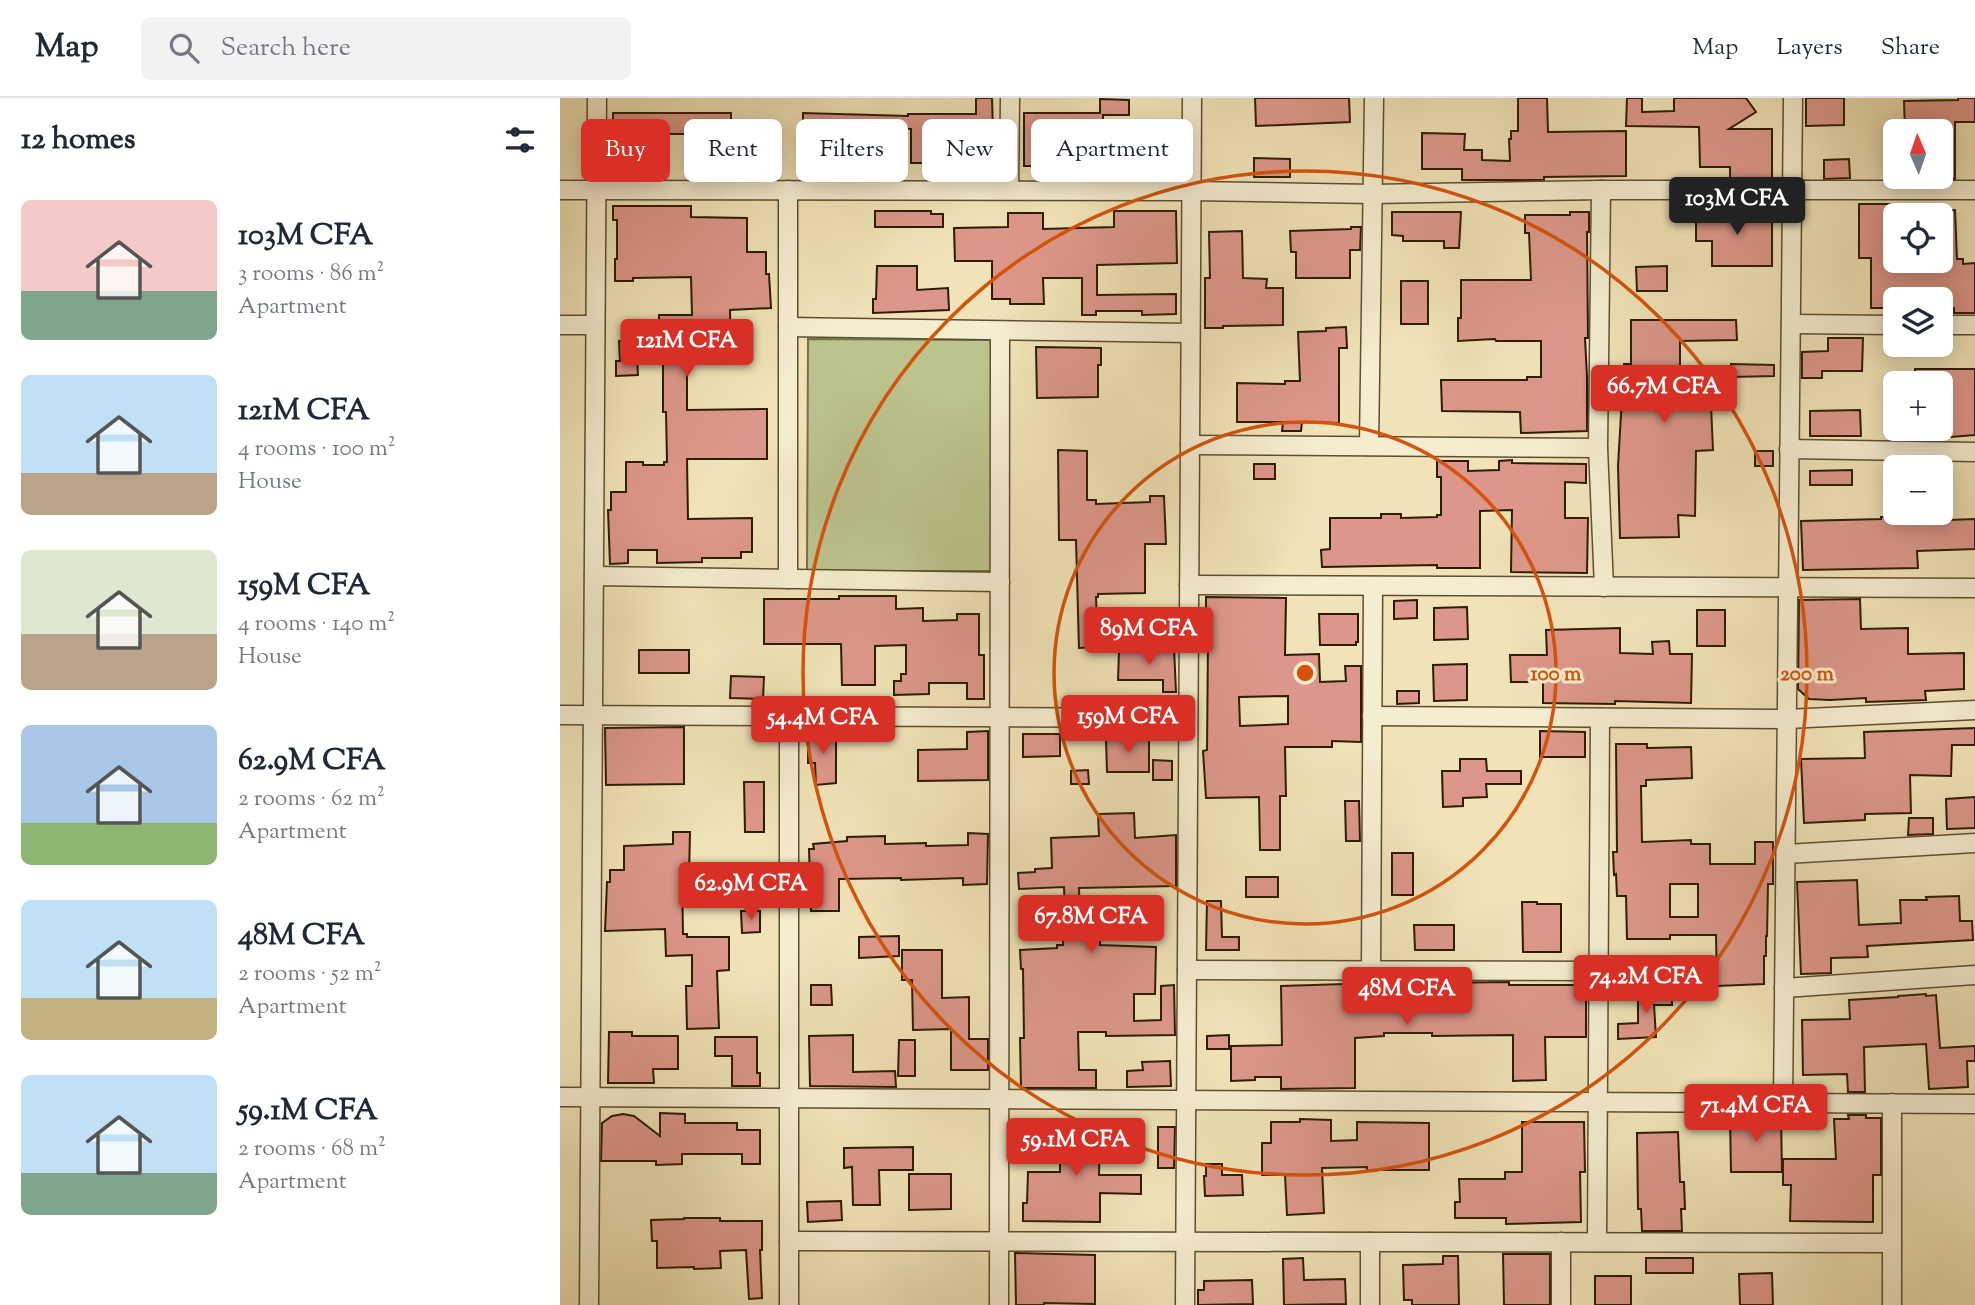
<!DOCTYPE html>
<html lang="en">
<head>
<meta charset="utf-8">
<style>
	body { margin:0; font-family:"Sorts Mill Goudy",serif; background:#f2f2f3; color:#1f2937; height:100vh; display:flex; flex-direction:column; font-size:26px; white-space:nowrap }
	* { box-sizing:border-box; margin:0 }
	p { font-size:23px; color:#747a83 }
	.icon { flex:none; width:38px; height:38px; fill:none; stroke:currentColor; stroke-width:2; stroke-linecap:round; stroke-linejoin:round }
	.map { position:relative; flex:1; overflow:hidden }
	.drawer { display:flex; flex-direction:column; background:#fff; width:560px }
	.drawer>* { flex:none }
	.banner { position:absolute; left:21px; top:21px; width:665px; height:63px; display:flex; gap:14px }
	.needle { width:46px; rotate:358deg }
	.buttons { position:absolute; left:1323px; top:21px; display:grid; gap:14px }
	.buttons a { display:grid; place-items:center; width:70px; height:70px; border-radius:10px; background:#fff; box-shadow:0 4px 18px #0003; font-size:35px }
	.price { position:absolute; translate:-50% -60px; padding:0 16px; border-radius:7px; background:#d93025; color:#fff; font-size:23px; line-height:46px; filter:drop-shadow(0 2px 4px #0008) }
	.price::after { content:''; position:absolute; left:50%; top:42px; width:21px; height:16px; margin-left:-10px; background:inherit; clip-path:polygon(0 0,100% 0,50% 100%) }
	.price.active { background:#222; color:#fff }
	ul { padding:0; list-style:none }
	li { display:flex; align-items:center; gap:21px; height:175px; padding:0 21px }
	li span { display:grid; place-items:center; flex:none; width:196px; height:140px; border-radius:10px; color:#555 }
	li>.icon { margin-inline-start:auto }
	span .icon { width:84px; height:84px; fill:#fffc; stroke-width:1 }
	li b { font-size:30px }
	h2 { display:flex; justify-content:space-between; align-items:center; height:84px; padding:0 21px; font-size:30px }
	.chip { padding:0 24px; border-radius:10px; background:#fff; box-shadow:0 4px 18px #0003; font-size:24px; line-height:63px }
	.chip.active { background:#d93025; color:#fff }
	header { display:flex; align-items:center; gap:42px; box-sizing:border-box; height:98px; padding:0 35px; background:#fff; border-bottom:2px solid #e0e1e3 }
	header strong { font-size:33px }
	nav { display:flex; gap:38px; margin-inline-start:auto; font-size:24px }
	.search { width:490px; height:63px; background:#f2f2f3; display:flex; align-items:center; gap:18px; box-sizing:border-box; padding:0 24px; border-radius:10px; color:#747a83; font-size:26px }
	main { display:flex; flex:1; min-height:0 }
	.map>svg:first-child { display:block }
</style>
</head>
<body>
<header>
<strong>Map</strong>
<div class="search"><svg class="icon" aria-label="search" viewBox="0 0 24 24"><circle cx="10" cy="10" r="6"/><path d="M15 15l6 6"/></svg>Search here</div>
<nav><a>Map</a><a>Layers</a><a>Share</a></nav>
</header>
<main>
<section class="drawer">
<h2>12 homes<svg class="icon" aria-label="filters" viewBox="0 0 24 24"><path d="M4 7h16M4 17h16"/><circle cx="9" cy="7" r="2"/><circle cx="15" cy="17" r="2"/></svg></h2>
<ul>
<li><span style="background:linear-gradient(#f6c9c9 65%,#7fa58c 0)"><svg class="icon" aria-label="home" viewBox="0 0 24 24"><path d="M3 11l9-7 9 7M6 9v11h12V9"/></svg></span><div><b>103M CFA</b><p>3 rooms · 86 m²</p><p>Apartment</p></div></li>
<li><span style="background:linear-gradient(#bfe0f5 70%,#b9a48a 0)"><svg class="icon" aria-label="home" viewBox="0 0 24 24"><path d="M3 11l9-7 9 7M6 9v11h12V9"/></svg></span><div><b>121M CFA</b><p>4 rooms · 100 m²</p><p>House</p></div></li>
<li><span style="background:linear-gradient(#dfe7d0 60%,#b9a48a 0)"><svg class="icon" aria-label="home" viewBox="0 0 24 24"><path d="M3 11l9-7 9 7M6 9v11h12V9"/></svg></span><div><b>159M CFA</b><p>4 rooms · 140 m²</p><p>House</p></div></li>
<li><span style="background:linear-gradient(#a9c7e8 70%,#8fb573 0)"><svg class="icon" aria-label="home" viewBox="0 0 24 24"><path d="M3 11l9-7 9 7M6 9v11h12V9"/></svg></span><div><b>62.9M CFA</b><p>2 rooms · 62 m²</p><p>Apartment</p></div></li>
<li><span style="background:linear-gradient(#bfe0f5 70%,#c2b280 0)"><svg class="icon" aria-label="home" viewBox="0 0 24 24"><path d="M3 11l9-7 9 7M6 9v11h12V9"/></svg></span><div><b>48M CFA</b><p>2 rooms · 52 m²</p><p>Apartment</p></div></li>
<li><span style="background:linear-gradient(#bfe0f5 70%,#7fa58c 0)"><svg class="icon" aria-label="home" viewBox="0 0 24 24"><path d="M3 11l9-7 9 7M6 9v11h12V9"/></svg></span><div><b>59.1M CFA</b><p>2 rooms · 68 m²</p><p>Apartment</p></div></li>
</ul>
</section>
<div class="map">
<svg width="1415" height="1207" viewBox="0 0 1415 1207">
	<rect width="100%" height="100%" fill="#f0e3b7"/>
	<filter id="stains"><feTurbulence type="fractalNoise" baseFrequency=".00286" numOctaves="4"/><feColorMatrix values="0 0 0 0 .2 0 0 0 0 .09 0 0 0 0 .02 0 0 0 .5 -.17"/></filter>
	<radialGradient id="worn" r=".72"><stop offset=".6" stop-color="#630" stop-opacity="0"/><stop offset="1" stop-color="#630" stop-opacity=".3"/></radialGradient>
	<!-- green -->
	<polygon fill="#bcc38d" stroke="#747048" stroke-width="2" points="248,241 432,242 431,473 247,473"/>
	<!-- building -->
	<g fill="#dd978a" stroke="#2d1c03" stroke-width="2" fill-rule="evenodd">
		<polygon points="416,0 432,0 434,65 351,65 351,31 324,30 324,61 271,61 271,66 252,65 252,36 243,36 243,15 348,18 348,16 416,16"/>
		<polygon points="695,0 789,0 790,24 696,28"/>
		<polygon points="958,0 987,0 988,34 1066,33 1066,78 984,79 984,82 902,82 902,71 862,71 862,35 905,36 904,52 922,52 922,62 950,63 949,41 951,41 951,33 958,33"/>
		<polygon points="1067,0 1082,0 1082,14 1114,13 1114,0 1186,0 1196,14 1169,31 1212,31 1212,81 1170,81 1170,69 1140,69 1139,29 1066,28"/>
		<polygon points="1246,0 1284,0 1284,27 1246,28"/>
		<polygon points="1398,0 1415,0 1415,24 1395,24 1395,81 1381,81 1381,33 1345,33 1344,3 1398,2"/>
		<polygon points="540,1 569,2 569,17 543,17 544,68 464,68 464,15 540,15"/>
		<polygon points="53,15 171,15 171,46 182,46 182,50 198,50 198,64 130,62 130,36 53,36"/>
		<polygon points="694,60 730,61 730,79 694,79"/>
		<polygon points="1289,61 1290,80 1264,81 1264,62"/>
		<polygon points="1299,106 1335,106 1335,163 1381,163 1381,113 1395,112 1397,161 1403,161 1403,166 1415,165 1415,215 1394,215 1394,210 1381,210 1381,201 1335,201 1335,210 1311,210 1311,160 1299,160"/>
		<polygon points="53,108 131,108 131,119 187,120 187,154 206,154 206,176 209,176 211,210 170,212 171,261 127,262 127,312 207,311 207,361 127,361 128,421 192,420 192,454 181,454 181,460 142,460 142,464 97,465 97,452 68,452 68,465 50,466 48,412 51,412 51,394 66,394 66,364 83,364 83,367 104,367 104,364 107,364 106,314 103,314 103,259 77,260 78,277 56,278 56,263 60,263 59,243 99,241 99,217 132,217 131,179 73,180 73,183 55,183 55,161 57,161 57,122 53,122"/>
		<polygon points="315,113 371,113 371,116 383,116 383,129 315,129"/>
		<polygon points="554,113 616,113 617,165 537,167 537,197 616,196 616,216 582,217 582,213 536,213 536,217 522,217 522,180 483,180 484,206 450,206 450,201 432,201 432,163 395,163 394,130 448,129 448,115 483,115 483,131 554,129"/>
		<polygon points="832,114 901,114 899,150 884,150 884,143 843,143 843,138 832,137"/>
		<polygon points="1010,114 1029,114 1029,134 1027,134 1028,240 1025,240 1027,279 1027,333 961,335 960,314 882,313 881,282 967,282 967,279 981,279 981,243 936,243 935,241 898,243 898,220 901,220 901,182 971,182 969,135 965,135 965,117 1010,117"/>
		<polygon points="1136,114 1212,114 1212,168 1152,168 1152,143 1136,143"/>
		<polygon points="791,129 801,129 800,152 790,152 790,180 736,180 736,154 731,154 730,133 791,131"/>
		<polygon points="682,133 683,180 707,181 706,190 723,190 723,227 663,228 663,230 645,230 645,180 650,180 649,134"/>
		<polygon points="317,168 357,168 357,192 388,190 389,212 313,215 313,201 316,201"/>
		<polygon points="1107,168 1107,193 1077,193 1076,169"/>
		<rect x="841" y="183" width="27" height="43"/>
		<polygon points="1071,222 1176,222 1177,242 1120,243 1120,272 1158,273 1158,307 1151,307 1153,352 1136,353 1135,418 1118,417 1119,439 1060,440 1058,368 1062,299 1063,299 1064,266 1071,266"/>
		<polygon points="786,229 787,250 779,250 779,325 742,324 741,333 722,333 723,324 677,324 677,285 725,286 725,283 740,283 738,234 766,233 766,230"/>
		<polygon points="1268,240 1303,240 1302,273 1262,273 1262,280 1242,280 1242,254 1268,253"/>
		<polygon points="476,249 541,250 541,267 538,267 538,299 477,300"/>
		<polygon points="1171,266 1214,267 1214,278 1171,279"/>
		<polygon points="1355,271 1415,271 1415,337 1391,339 1391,321 1381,321 1381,285 1355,285"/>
		<polygon points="1300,312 1301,338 1250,338 1250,313"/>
		<polygon points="498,352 527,353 527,402 536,402 536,406 590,404 590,398 604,398 606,446 585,446 585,495 538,496 538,499 536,499 538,549 519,550 516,442 499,442"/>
		<rect x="1195" y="353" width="18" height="15"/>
		<polygon points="952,362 952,365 1026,366 1026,385 1005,384 1005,420 1028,420 1027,475 951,474 952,412 920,413 920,470 877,470 877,467 762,469 761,452 770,451 770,420 821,420 821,416 841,416 841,420 877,419 877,417 881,417 881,379 877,379 877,363 908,363 908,373 939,372 939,363"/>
		<rect x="694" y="366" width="21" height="15"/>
		<polygon points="1292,372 1292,387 1250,387 1250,373"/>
		<polygon points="1340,415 1361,415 1362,423 1415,421 1415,451 1357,453 1358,470 1243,472 1241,423 1321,421 1321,419 1340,419"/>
		<polygon points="279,498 336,498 336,511 363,510 363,523 397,522 397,516 419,516 419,557 424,557 424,601 407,601 407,585 369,585 369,596 334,597 334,583 341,583 341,576 346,576 346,547 315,548 315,587 282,587 281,546 204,546 204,501 279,501"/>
		<path d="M646 499 726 500 725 557 759 556 760 584 786 583 785 568H801V644L772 643V649H725L726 698H720V752H700L699 699 646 700 643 653 647 652 648 541H646ZM728 598V626L680 628 679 599Z"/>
		<polygon points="1300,501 1301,531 1348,530 1348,556 1404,555 1404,591 1365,593 1366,602 1306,604 1306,600 1270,602 1249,601 1238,591 1239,502"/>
		<polygon points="857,502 857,520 834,521 834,503"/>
		<polygon points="907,509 908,541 874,542 874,510"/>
		<rect x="1137" y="512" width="28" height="36"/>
		<polygon points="759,516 798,516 798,544 796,544 796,547 760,547"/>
		<polygon points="1060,530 1060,555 1093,556 1092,544 1109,543 1110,556 1132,556 1131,605 1055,603 1055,606 983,605 983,584 951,584 950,557 987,557 986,532"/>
		<polygon points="601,550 614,550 616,594 603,594 603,582 558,582 559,553 601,553"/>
		<rect x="79" y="552" width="50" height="23"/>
		<polygon points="907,566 907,602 874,603 873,567"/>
		<polygon points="171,578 204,579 203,601 170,600"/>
		<polygon points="837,593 859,593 859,605 837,606"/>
		<polygon points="124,629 124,686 46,687 45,630"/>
		<polygon points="1415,630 1415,647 1392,647 1391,678 1350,677 1351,715 1305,716 1305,722 1244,725 1241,661 1305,660 1304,634"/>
		<polygon points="428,633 428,682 358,683 358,652 407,651 407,634"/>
		<polygon points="980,633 1025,634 1025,659 980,659"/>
		<polygon points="248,634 276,634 276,685 256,687 255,665 248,665"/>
		<polygon points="463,636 500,636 500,658 463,659"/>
		<polygon points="546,641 589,641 589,674 547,674"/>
		<path d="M1056 646H1087V650L1131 649 1132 680 1086 682V688H1081L1082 744 1131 742V746H1150V766H1195V744H1213V786H1208L1207 838H1206V858H1204V886L1157 888 1156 837H1110V841H1067L1066 798H1057L1056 776 1054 777 1053 754H1057ZM1110 786H1138V819H1110Z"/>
		<polygon points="900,661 926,661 927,673 961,673 961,686 926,686 927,699 903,700 903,708 883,709 882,673 900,673"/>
		<polygon points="593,662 612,663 612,682 593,682"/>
		<polygon points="528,672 529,686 511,686 511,673"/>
		<polygon points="184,684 204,684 204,734 185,734"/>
		<polygon points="1415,699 1415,730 1387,731 1386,701"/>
		<polygon points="785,703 799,703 800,743 786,743"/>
		<polygon points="574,715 575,740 616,737 616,788 519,790 520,819 540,819 540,847 596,849 595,896 574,896 574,923 601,922 601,888 614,887 615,937 546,938 546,934 518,934 519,972 536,972 536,990 461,990 460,940 464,940 463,871 461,871 460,852 497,850 497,847 503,847 503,820 505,820 504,789 459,791 458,775 475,774 475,771 492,770 491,740 539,738 538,716"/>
		<polygon points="1349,720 1373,720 1373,736 1348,737"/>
		<polygon points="113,734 130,734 129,777 122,777 123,836 127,836 127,839 169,839 169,872 157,873 159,930 127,931 126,888 132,888 132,857 106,858 105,831 45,833 47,784 50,784 50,772 64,772 64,748 113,746"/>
		<polygon points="408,735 428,736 427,786 403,787 403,780 341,782 341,780 279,781 279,813 251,813 249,751 254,751 253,746 287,743 287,739 325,738 325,746 366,745 366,748 408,747"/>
		<rect x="832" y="755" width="21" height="42"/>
		<rect x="686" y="779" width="32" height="20"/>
		<polygon points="1297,782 1299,827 1341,825 1340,802 1367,802 1366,799 1399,798 1400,823 1412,823 1413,842 1307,848 1308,859 1271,860 1271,875 1241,876 1237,784"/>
		<polygon points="647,803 661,803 662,839 679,839 679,852 646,852"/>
		<polygon points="962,804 977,804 977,806 1001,806 1001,854 963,854"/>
		<polygon points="181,813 200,813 200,834 182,835"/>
		<polygon points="854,827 894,827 894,852 855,852"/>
		<polygon points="339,838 339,858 299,860 299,839"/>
		<polygon points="342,852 382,852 382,900 409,899 409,941 428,941 428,972 391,972 391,931 353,932 352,882 342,882"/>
		<polygon points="949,884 949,887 1026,887 1026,939 985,939 986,982 953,983 953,937 872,938 872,935 824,935 824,938 795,940 795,990 721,991 721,979 695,979 695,982 671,983 671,948 722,947 721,888 819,885 819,900 870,900 870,885"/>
		<polygon points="251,887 271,887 272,907 251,907"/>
		<polygon points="1112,892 1112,907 1094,907 1096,939 1058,941 1058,926 1078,925 1078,893"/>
		<polygon points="1366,896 1366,898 1376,897 1380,950 1415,948 1415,963 1407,963 1408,989 1369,991 1366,946 1304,949 1305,994 1288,994 1287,976 1243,977 1242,922 1290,921 1289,902 1338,899 1338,898"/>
		<polygon points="49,934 72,934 72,938 118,938 118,971 93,971 94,985 48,985"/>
		<polygon points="293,937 293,974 335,973 336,989 250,988 249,938"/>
		<polygon points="669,937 669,951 647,951 647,938"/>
		<polygon points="155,939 197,939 197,975 200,975 200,988 172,988 172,958 155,958"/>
		<polygon points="339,942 355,942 355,978 338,978"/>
		<polygon points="610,963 611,988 567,989 567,973 583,972 582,964"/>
		<polygon points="100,1015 125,1016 125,1025 177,1025 177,1032 200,1032 200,1066 182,1066 182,1056 122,1056 122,1066 96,1067 96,1063 41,1063 42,1025 52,1018 63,1016 74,1018 100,1038"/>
		<polygon points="1288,1017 1306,1017 1306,1020 1321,1020 1321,1077 1313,1077 1313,1124 1230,1123 1231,1087 1223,1087 1223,1061 1276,1061 1274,1021 1289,1021"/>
		<polygon points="1170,1019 1221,1019 1222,1074 1171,1074"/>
		<polygon points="740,1021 771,1022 771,1043 797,1042 797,1024 869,1025 869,1072 807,1072 807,1069 762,1070 764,1115 727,1117 725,1077 702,1077 702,1045 711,1045 711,1024 740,1024"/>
		<polygon points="500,1022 554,1022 554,1035 540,1035 539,1077 581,1077 581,1096 540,1095 540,1124 463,1123 463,1105 467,1105 468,1074 500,1074"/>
		<polygon points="962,1024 1024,1024 1025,1074 1020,1074 1021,1124 946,1126 946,1120 895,1120 895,1104 900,1104 899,1081 945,1081 945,1074 962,1074"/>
		<polygon points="598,1029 615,1029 614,1070 598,1070"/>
		<polygon points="1118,1034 1120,1084 1124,1084 1125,1111 1121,1111 1122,1133 1082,1133 1081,1111 1078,1111 1077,1035"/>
		<polygon points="353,1049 353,1072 319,1072 320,1107 293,1107 292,1069 284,1070 284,1050"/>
		<polygon points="646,1066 662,1066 662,1077 682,1077 683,1097 645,1098 644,1078 646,1078"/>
		<polygon points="349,1076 391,1076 391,1111 349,1112"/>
		<polygon points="281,1103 282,1122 248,1124 247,1104"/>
		<polygon points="124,1120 160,1120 160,1123 202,1123 202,1152 200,1152 202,1200 189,1201 186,1152 160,1153 161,1170 134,1171 134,1169 97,1170 97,1143 92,1143 91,1122 124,1121"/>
		<polygon points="455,1155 535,1157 535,1206 484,1205 484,1207 456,1207"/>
		<polygon points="943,1156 990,1156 990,1207 944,1207"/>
		<polygon points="883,1158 898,1158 899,1207 852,1207 852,1202 844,1202 843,1167 883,1166"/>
		<polygon points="743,1160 744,1182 785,1181 786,1206 724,1207 723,1161"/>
		<rect x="1086" y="1160" width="47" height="15"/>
		<polygon points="1212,1175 1213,1207 1180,1207 1179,1176"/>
		<rect x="1035" y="1178" width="36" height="29"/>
		<polygon points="692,1182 693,1206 638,1207 638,1192 644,1192 644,1183"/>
	</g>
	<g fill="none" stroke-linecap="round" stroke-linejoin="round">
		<defs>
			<g id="minor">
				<polyline points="0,92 631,93 813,96 1041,92 1415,92"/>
				<polyline points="449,92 450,0"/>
				<polyline points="1041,92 1038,350 1044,489"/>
				<polyline points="1231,226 1335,227"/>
				<polyline points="0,227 35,227"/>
				<polyline points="1381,227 1415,227"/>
				<polyline points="228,229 630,235"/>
				<polyline points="630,347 1038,350"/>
				<polyline points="809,348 814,0"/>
				<polyline points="1229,351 1415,354"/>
				<polyline points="34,478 440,484"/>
				<polyline points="228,481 228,92"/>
				<polyline points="629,487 1415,490"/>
				<polyline points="0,617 628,620"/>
				<polyline points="812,618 1227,621 1415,612"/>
				<polyline points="1226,756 1415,745"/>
				<polyline points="627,872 1039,873"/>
				<polyline points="811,873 813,488"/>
				<polyline points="1224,890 1415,877"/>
				<polyline points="0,999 1415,1006"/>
				<polyline points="1223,1005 1233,0"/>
				<polyline points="229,1143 1332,1145"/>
				<polyline points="1037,1144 1040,620"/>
				<polyline points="29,1207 37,0"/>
				<polyline points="229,1207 229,618"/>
				<polyline points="439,1207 440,233"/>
				<polyline points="625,1207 632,0"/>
				<polyline points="810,1207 810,1144"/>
				<polyline points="1001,1207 1001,1144"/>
				<polyline points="1332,1207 1332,1005"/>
			</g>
		</defs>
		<!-- minor casing -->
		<use href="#minor" stroke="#5e4e30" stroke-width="21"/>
		<!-- minor -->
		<use href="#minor" stroke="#f5edd0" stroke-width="18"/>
	</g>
	<!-- distance rings -->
	<g fill="none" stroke="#d5530b" stroke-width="3.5">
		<circle cx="745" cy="575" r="251"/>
		<circle cx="745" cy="575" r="502"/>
	</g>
	<circle cx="745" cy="575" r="10" fill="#d5530b" stroke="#f5edd0" stroke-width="3.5"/>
	<g font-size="21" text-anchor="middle" font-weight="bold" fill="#d5530b" stroke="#f5edd0" stroke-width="6" stroke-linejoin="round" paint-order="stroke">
		<text x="996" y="582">100 m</text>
		<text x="1247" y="582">200 m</text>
	</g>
	<rect width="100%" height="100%" filter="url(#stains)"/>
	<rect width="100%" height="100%" fill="url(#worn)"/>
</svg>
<div class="buttons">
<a><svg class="needle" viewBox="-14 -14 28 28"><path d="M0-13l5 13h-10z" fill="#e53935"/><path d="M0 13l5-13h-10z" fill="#747a83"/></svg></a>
<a><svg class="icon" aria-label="locate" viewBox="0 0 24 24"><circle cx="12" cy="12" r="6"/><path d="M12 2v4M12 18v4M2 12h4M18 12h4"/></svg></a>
<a><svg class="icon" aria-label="layers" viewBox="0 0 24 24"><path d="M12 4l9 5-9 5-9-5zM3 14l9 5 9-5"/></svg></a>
<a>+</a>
<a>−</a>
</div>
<b class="price active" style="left:1177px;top:139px">103M CFA</b>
<b class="price" style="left:127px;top:281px">121M CFA</b>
<b class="price" style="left:1104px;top:327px">66.7M CFA</b>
<b class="price" style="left:589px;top:569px">89M CFA</b>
<b class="price" style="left:568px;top:657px">159M CFA</b>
<b class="price" style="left:263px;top:658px">54.4M CFA</b>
<b class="price" style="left:191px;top:824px">62.9M CFA</b>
<b class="price" style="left:531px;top:857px">67.8M CFA</b>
<b class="price" style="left:1086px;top:917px">74.2M CFA</b>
<b class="price" style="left:847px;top:929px">48M CFA</b>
<b class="price" style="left:1196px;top:1046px">71.4M CFA</b>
<b class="price" style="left:516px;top:1080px">59.1M CFA</b>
<div class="banner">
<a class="chip active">Buy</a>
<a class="chip">Rent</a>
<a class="chip">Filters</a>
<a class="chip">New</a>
<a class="chip">Apartment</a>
</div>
</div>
</main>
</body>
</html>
